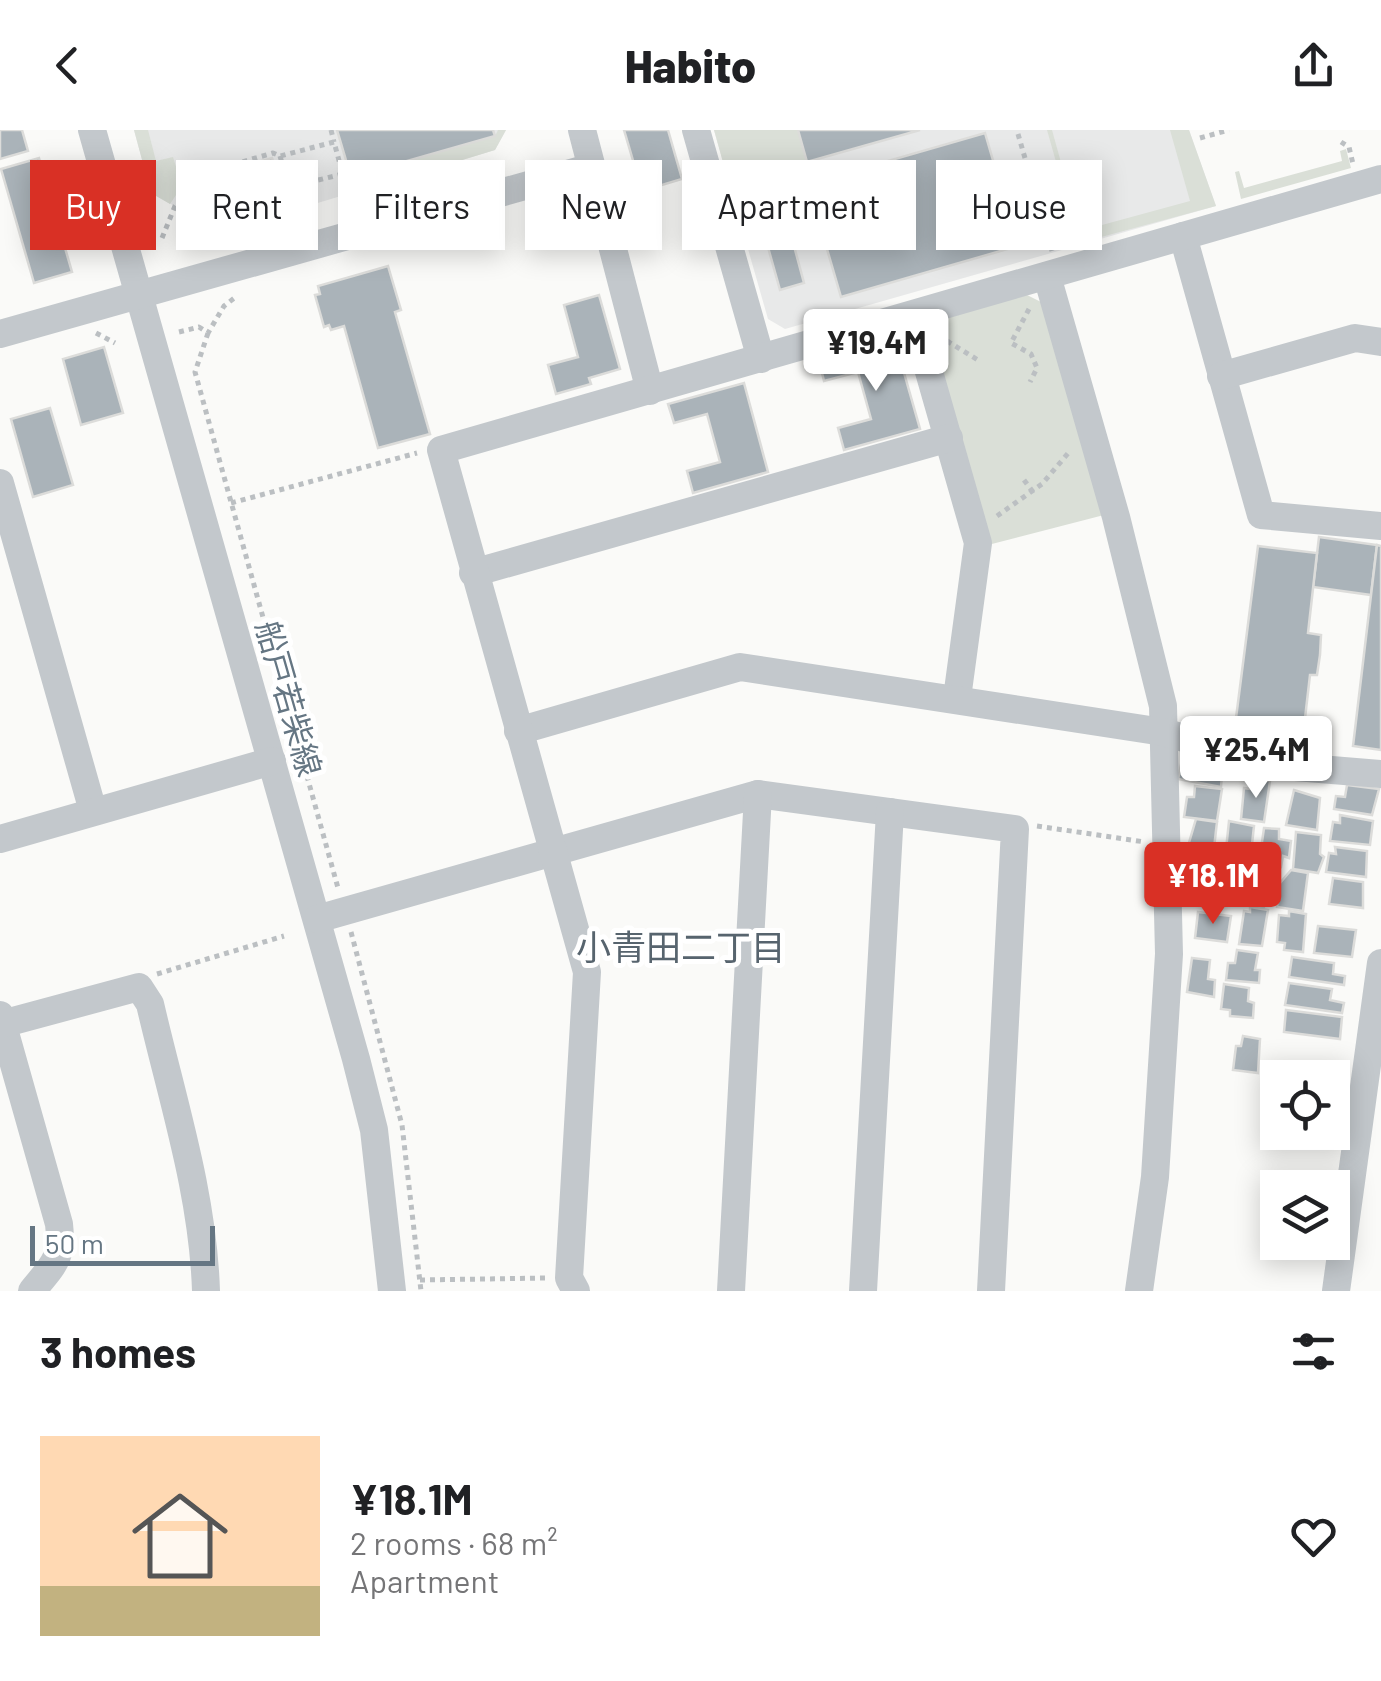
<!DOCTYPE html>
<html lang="en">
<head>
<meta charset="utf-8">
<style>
	body { margin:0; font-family:Barlow,"Noto Sans JP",sans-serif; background:#f6f6f6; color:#202124; height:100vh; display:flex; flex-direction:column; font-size:38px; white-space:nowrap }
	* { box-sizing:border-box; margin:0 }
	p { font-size:32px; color:#757577 }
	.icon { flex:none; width:55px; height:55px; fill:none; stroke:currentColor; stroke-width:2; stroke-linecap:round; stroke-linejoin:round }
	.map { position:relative; height:1161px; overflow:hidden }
	.sheet { display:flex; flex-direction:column; background:#fff; flex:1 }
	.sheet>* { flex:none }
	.banner { position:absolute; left:30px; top:30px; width:1322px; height:90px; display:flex; gap:20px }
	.buttons { position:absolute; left:1260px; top:930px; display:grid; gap:20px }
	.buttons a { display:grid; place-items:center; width:90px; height:90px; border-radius:0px; background:#fff; box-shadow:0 5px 25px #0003; font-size:50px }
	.scale { position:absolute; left:30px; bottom:25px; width:185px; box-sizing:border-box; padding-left:10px; border:5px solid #657683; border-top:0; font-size:28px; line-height:35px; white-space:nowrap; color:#657683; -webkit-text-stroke:8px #fff; paint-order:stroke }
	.price { position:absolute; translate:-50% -85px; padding:0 22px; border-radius:10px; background:#fff; color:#222; font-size:32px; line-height:65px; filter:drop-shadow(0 2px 5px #0008) }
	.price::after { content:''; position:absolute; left:50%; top:60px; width:30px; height:22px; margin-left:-15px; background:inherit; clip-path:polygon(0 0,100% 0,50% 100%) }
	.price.selected { background:#d93025; color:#fff }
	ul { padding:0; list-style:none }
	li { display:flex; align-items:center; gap:30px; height:250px; padding:0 40px }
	li span { display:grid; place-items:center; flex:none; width:280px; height:200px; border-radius:0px; color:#555 }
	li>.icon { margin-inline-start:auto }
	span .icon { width:120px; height:120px; fill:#fffc; stroke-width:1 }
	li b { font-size:42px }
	h2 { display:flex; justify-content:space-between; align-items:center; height:120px; padding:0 40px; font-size:42px }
	.tag { padding:0 35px; border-radius:0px; background:#fff; box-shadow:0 5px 25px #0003; font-size:35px; line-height:90px }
	.tag.selected { background:#d93025; color:#fff }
	header { display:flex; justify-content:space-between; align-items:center; height:130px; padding:0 40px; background:#fff; font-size:45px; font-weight:800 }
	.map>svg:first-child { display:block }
</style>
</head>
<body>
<header><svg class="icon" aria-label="back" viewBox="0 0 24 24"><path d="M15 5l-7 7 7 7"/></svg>Habito<svg class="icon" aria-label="share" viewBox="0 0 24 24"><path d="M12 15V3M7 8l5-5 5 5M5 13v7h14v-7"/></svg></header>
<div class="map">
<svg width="1381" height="1161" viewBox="0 0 1381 1161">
	<rect width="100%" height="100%" fill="#fafaf8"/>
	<!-- built -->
	<g fill="#e8e9e9">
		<polygon points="134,0 506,0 495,20 221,102 151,63"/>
		<polygon points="714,0 1189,0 1216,76 785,199 768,189"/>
	</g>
	<!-- green -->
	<g fill="#dadfd7">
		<polygon points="134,0 148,0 156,31 173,27 182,56 170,74 151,63"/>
		<polygon points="498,0 506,0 495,20 355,63 351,47 495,6"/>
		<polygon points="714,0 798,0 807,32 729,54"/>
		<polygon points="1047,0 1052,0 1080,101 1190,71 1170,0 1189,0 1216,76 1079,113"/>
		<polygon points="1346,19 1351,38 1241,69 1235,42 1239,41 1244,58 1342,31 1340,21"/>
		<polygon points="202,52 214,92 285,71 287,83 221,102 179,78"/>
		<polygon points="1027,165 1045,174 1104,385 988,415 929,207 940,189"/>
	</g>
	<!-- building -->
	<g fill="#aab3b9" stroke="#dcdcda" stroke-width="2.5">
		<polygon points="0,0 22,0 28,21 0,29"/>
		<polygon points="337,0 493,0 495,6 351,47"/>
		<polygon points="624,0 668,0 682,49 642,61"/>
		<polygon points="798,0 920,0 807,32"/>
		<polygon points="985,3 1018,116 841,167 808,54"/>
		<polygon points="39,28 72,142 34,153 1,39"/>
		<polygon points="272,28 285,71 213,92 201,49"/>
		<polygon points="780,64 804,153 780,160 755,71"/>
		<polygon points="388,136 401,180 395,182 430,304 378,318 344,196 331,200 329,195 324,197 315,165 320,164 318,156"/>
		<polygon points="599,165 620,239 589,248 591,254 556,264 548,235 578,227 564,175"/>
		<polygon points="895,211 920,299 844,320 838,298 871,289 858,242 824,251 819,231"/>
		<polygon points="104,217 123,283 81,295 63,229"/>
		<polygon points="744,253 768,342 693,363 687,341 720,332 707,284 674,293 668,274"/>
		<polygon points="50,278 73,355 33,367 11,289"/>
		<polygon points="1319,407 1377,415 1371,465 1313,457"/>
		<polygon points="1377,415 1381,416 1381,620 1353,616"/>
		<polygon points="1258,416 1317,423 1308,503 1321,505 1320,525 1317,545 1310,545 1304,597 1236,588"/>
		<polygon points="1183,625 1223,633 1221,657 1178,649"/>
		<polygon points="1252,648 1270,651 1264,692 1241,689 1244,658 1251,659"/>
		<polygon points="1347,655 1379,659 1372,685 1334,679 1336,666 1345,667"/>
		<polygon points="1195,656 1222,659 1217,691 1184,687 1187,667 1194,667"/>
		<polygon points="1294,660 1320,668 1317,700 1286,695"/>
		<polygon points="1340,685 1373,691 1370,715 1330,711 1333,692 1340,693"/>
		<polygon points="1196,689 1217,692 1213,727 1184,724 1193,717 1188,716"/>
		<polygon points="1229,691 1254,696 1250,733 1225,729"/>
		<polygon points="1264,698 1279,699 1279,709 1291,711 1289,728 1283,726 1281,737 1259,733"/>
		<polygon points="1296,702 1321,705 1320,724 1324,727 1318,743 1293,739"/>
		<polygon points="1335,717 1367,721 1366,747 1326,742 1329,723 1336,724"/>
		<polygon points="1201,730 1233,734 1229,761 1197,757"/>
		<polygon points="1245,736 1269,739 1264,777 1240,773"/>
		<polygon points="1291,740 1308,743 1303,781 1277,777 1280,753"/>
		<polygon points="1333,748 1363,752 1363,778 1329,774"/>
		<polygon points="1250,777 1268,780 1262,816 1239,814 1244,781 1250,782"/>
		<polygon points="1289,781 1306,784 1303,822 1284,820 1285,813 1277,812 1279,785 1289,786"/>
		<polygon points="1198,782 1231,786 1227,812 1195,808"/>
		<polygon points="1318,796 1356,800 1352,827 1314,823"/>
		<polygon points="1237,820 1258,823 1255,840 1260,840 1259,853 1226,850 1228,833 1235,833"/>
		<polygon points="1292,827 1334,833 1333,844 1345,846 1344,855 1289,847"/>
		<polygon points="1192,828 1210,830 1208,849 1215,850 1214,867 1187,862"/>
		<polygon points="1289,853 1332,859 1330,870 1344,873 1342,883 1285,875"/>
		<polygon points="1224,854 1249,858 1248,871 1254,873 1253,888 1230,886 1230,880 1221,879"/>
		<polygon points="1286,880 1342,887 1340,909 1284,902"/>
		<polygon points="1243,906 1260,909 1258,943 1233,940 1236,916 1241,916"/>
		<polygon points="1275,937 1319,945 1319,948 1278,948 1278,962 1272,962"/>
		<polygon points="1273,973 1278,974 1278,1002 1328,1002 1326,1016 1268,1007"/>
	</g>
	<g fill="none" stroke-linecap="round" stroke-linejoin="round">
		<!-- path -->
		<g stroke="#bbbfc2" stroke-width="5" stroke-dasharray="5 5" stroke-linecap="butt">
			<polyline points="331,0 334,12"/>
			<polyline points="1018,4 1052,121"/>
			<polyline points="1200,8 1229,0"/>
			<polyline points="1341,12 1349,17 1353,34"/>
			<polyline points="280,26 297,86"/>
			<polyline points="289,57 343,44"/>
			<polyline points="162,108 175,76 197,45 273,23 280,26 334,12 350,71"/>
			<polyline points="1029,179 1011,213 1031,224 1037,238 1030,252"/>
			<polyline points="179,202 199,197 208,203 224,176 237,166"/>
			<polyline points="96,203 115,213"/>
			<polyline points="208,203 195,242 338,758"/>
			<polyline points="947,211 978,230"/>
			<polyline points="1024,350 1033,362"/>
			<polyline points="231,373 417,323"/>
			<polyline points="997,386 1042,354 1070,321"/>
			<polyline points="1037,696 1145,712"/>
			<polyline points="351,802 402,995 421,1161"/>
			<polyline points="157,844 284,806"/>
			<polyline points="420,1150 547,1148"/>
		</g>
		<!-- minor -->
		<g stroke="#c3c8cc" stroke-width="28">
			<polyline points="92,0 356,929 374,1000 392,1161"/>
			<polyline points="582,0 650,261"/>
			<polyline points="696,0 761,229"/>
			<polyline points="1183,106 1261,385 1381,396"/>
			<polyline points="1047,146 1116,387 1163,576 1169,824 1155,1047 1139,1161"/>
			<polyline points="913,186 978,413 957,568"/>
			<polyline points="0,204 592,37"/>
			<polyline points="1221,246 1355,208 1381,212"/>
			<polyline points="0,353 93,681"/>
			<polyline points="473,443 949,308"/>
			<polyline points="518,601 740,537 1163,602 1283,636 1381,644"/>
			<polyline points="0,709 272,631"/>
			<polyline points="317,789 758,664 1015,699 991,1161"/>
			<path d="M0 885 59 1094C63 1129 53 1135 32 1161"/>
			<path d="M2 894 139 857 150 874C172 969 203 1063 206 1161"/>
			<polyline points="576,1161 569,1148 587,842 441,320 1381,49"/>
			<polyline points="731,1161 758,664"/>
			<polyline points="863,1161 890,682"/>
			<polyline points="1336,1161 1381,833"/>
		</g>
	</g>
	<g text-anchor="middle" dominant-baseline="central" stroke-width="10" stroke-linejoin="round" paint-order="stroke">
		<!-- street labels -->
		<g font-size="32" fill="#657683" stroke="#fff">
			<text transform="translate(290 568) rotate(74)">船戸若柴線</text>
		</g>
		<!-- neighbourhood labels -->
		<g font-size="35" fill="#57646e" stroke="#fff">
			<text x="681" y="816">小青田二丁目</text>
		</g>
	</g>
</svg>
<div class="buttons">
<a><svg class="icon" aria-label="locate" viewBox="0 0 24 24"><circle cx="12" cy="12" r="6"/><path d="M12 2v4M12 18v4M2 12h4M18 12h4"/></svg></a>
<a><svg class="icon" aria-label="layers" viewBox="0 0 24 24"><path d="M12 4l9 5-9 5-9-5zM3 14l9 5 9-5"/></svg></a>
</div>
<div class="scale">50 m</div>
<b class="price" style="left:876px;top:264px">¥19.4M</b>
<b class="price" style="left:1256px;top:671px">¥25.4M</b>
<b class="price selected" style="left:1213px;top:797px">¥18.1M</b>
<div class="banner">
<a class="tag selected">Buy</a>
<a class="tag">Rent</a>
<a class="tag">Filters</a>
<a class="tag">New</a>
<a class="tag">Apartment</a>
<a class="tag">House</a>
</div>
</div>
<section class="sheet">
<h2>3 homes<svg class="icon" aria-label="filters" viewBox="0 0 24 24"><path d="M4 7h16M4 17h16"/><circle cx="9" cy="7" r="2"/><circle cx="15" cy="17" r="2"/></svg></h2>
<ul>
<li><span style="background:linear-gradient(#ffd9b3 75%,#c2b280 0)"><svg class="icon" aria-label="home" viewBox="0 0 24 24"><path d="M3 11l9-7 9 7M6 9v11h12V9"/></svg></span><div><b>¥18.1M</b><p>2 rooms · 68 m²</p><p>Apartment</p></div><svg class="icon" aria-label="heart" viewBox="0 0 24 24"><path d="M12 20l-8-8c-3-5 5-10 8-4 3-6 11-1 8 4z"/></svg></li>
</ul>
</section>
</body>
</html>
